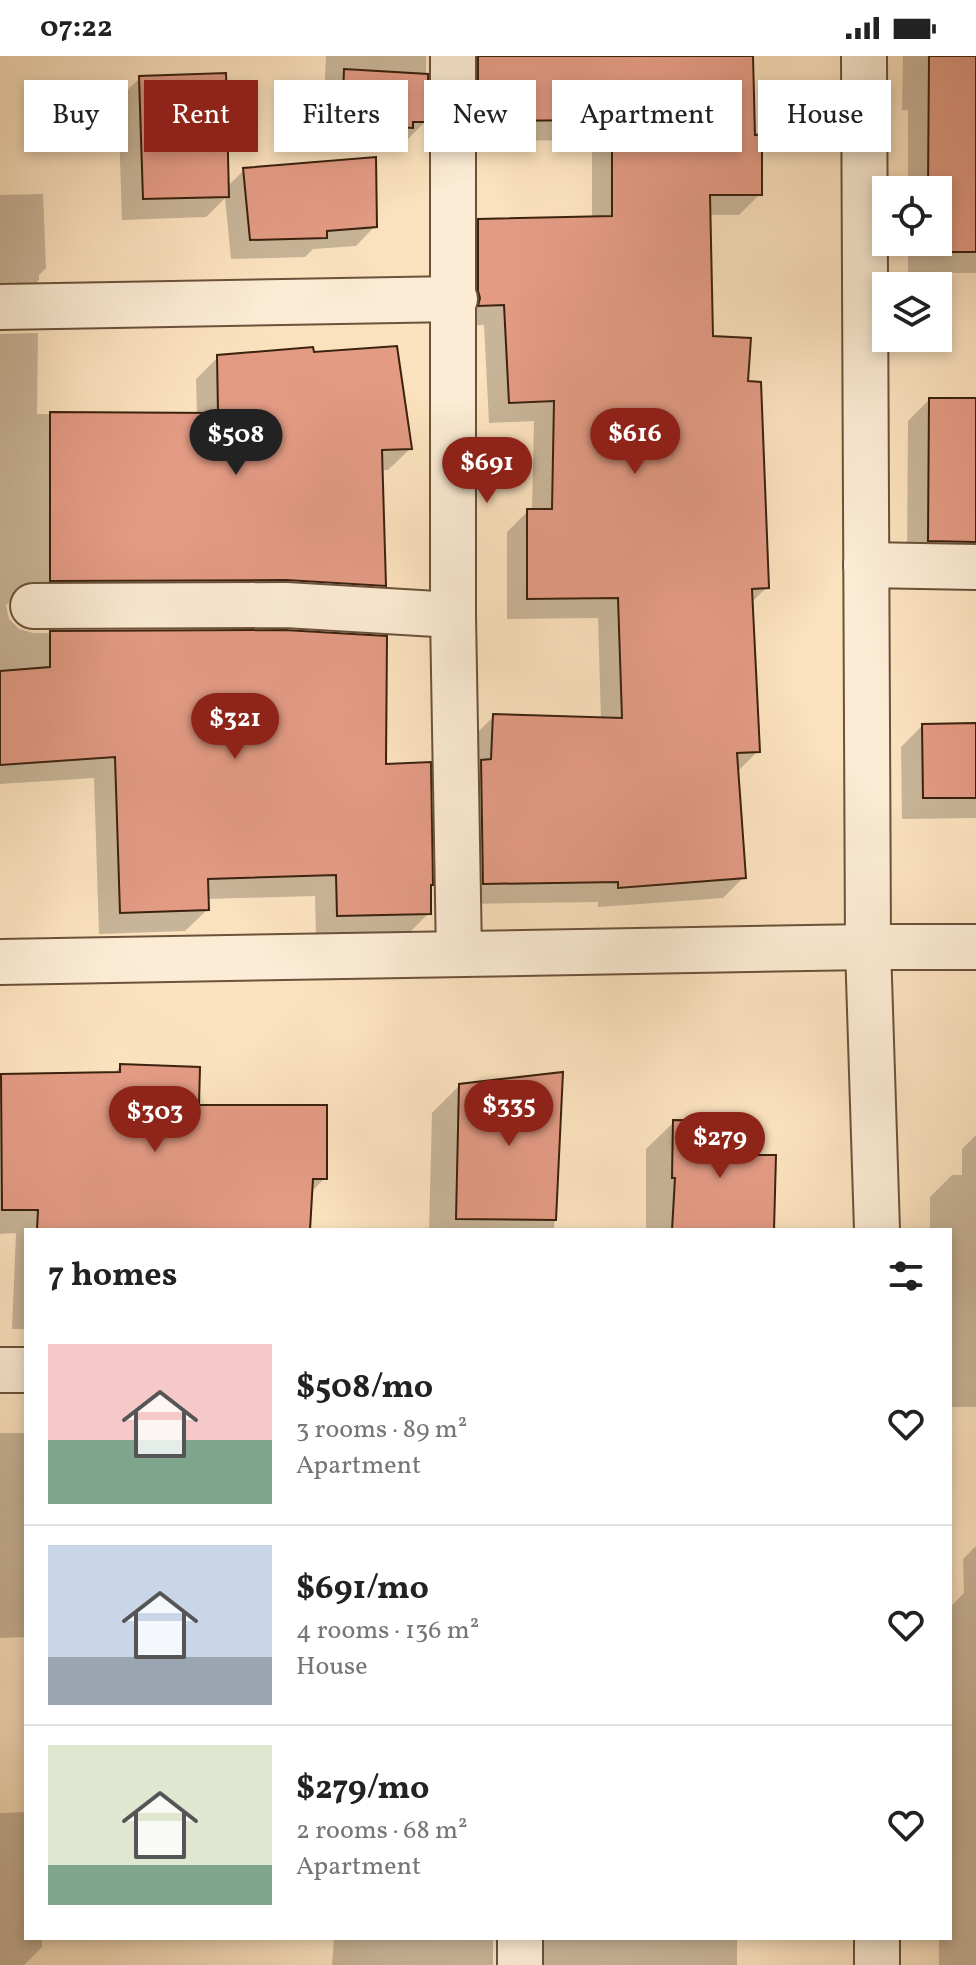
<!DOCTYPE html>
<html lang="en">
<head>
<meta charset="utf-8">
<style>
	body { margin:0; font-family:Vollkorn,serif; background:#f6f6f6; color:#222; height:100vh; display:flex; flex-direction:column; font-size:30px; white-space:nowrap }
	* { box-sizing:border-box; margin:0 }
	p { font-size:26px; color:#767676 }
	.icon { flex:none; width:44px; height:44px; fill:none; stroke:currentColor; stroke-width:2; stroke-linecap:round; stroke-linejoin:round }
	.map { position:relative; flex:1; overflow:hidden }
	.details { position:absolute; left:24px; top:1172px; width:928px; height:712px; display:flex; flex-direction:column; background:#fff; border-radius:0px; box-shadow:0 4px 12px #0003 }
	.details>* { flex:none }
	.hud { position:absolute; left:24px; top:24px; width:928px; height:72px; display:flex; gap:16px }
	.fabs { position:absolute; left:872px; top:120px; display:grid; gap:16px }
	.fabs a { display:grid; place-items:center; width:80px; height:80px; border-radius:0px; background:#fff; box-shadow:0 4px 12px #0003; font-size:40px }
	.price { position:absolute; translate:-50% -68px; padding:0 18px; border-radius:28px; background:#8f2418; color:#fff; font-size:26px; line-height:52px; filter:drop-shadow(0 2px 4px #0008) }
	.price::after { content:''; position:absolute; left:50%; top:48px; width:24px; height:18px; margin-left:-12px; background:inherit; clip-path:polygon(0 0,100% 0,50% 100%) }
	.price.current { background:#222; color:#fff }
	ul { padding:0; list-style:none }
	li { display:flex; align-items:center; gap:24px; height:200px; padding:0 24px }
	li+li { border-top:2px solid #e0e0e0 }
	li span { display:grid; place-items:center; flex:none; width:224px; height:160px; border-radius:0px; color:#555 }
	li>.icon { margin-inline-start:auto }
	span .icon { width:96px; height:96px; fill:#fffc; stroke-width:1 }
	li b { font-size:34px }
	h2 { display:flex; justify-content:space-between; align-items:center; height:96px; padding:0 24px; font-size:34px }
	.chip { padding:0 28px; border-radius:0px; background:#fff; box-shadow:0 4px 12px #0003; font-size:28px; line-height:72px }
	.chip.current { background:#8f2418; color:#fff }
	.status { display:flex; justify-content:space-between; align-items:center; height:56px; padding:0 40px; background:#fff; direction:ltr }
	.status svg { height:22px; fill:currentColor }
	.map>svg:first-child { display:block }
</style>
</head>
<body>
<div class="status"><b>07:22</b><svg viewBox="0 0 49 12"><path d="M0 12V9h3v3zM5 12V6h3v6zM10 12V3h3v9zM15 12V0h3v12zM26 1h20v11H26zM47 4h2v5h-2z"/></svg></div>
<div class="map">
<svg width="976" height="1909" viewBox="0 0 976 1909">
	<rect width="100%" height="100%" fill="#fbe2be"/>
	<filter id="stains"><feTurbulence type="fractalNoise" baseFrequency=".0025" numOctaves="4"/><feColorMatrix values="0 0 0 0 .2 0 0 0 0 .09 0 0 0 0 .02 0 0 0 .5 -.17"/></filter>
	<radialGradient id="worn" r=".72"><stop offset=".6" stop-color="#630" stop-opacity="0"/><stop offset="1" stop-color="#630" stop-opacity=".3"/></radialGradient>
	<!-- shadow -->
	<g fill="#0003">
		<polygon points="326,0 426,0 426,65 405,86 396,86 390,92 322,88"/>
		<polygon points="445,0 751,0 753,81 760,138 739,159 708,159 711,282 746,327 766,532 751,547 758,695 737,716 744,821 723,842 598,851 598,846 463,848 473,681 494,660 601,664 598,562 507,563 507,476 528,455 532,455 534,365 489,367 484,269 459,270 458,186 479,165 592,163 592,84 458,85"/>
		<polygon points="903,0 976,0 976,217 908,217 908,186 938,186 938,134 908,134 908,54 902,54"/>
		<polygon points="140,22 227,131 244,114 375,170 356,190 313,193 305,201 231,203 225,142 206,161 122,164 118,43"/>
		<polygon points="43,138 46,212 39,219 39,224 17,246 0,246 0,139"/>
		<polygon points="38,277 37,358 197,359 196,323 218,301 312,298 410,393 388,414 380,414 384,529 362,551 263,545 10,546 6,549 9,563 19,573 33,577 285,576 383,710 429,857 408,878 316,881 315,840 206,843 207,854 185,875 99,878 94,722 0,728 0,278"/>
		<polygon points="929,344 976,344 976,513 907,506 908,365"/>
		<polygon points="976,669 976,762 902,763 901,691 922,670"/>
		<polygon points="121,1010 325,1122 310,1137 308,1174 26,1174 26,1273 12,1273 16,1177 0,1178 0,1020 113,1018"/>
		<polygon points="561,1018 554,1174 429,1174 432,1057 459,1030"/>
		<polygon points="674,1066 738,1101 772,1174 646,1174 646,1093"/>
		<polygon points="976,1079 976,1351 950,1351 950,1174 930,1174 930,1141 952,1119 962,1119 962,1093"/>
		<polygon points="0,1377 26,1377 26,1581 0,1582"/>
		<polygon points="976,1490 976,1909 939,1909 939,1882 950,1882 950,1551 964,1537 963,1503"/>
		<polygon points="26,1756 26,1882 42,1882 42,1891 24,1909 0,1909 0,1757"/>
		<polygon points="334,1882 737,1882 737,1909 518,1909 504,1887 493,1884 493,1909 332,1909"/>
	</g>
	<!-- building -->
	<g fill="#e39b84" stroke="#3b220e" stroke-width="2">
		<polygon points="478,0 753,0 755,79 762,78 762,139 710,139 713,280 751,282 748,325 761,326 769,532 752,533 760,696 737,697 746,822 618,832 618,826 483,828 481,704 491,703 493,658 622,662 618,542 527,543 527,453 552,453 554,345 509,347 504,249 478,250 480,242 478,235 478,163 612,160 612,64 478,65"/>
		<polygon points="929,0 976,0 976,196 928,196 928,186 938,186 938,134 928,134"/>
		<polygon points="344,13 428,18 428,66 413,66 413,72 342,68"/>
		<polygon points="226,17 229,141 143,143 139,20"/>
		<polygon points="376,101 377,171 327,175 327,182 250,184 243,112"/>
		<polygon points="397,290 412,393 382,394 386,530 286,524 50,525 50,356 218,357 217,299 313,291 314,296"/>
		<polygon points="929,342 976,342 976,486 928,485"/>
		<polygon points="285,574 387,580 386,708 431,706 433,829 431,829 431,858 337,860 336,819 208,823 209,854 120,857 115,701 0,709 0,615 50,611 50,575"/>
		<polygon points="976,667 976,742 923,742 922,668"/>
		<polygon points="120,1008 200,1011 199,1049 327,1049 327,1123 313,1123 310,1174 37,1174 38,1154 2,1154 1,1018 120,1016"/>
		<polygon points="563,1016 556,1164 456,1163 459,1028"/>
		<polygon points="673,1064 740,1065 740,1099 776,1099 774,1174 672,1174 675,1122 672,1122"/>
	</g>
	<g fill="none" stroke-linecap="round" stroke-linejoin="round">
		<defs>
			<g id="minor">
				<polyline points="453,0 453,559 459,898"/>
				<polyline points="864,0 868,891 877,1174"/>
				<polyline points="0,251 455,243"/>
				<polyline points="866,509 976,511"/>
				<polyline points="33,550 286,549 453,559"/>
				<polyline points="0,906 868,891 976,891"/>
				<polyline points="0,1314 26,1314"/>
				<polyline points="520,1909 520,1882"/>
				<polyline points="877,1909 877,1882"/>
			</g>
		</defs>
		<!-- minor casing -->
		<use href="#minor" stroke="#6b523a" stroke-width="48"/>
		<!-- minor -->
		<use href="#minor" stroke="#fcecd5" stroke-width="44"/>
	</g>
	<rect width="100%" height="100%" filter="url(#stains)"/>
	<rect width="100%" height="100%" fill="url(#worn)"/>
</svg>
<div class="fabs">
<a><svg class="icon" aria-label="locate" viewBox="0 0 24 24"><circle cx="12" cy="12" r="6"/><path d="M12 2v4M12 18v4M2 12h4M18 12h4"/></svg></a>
<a><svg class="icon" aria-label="layers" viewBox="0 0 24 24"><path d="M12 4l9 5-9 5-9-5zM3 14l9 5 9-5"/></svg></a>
</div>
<b class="price" style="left:635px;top:420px">$616</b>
<b class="price current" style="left:236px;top:421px">$508</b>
<b class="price" style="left:487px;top:449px">$691</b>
<b class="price" style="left:235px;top:705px">$321</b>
<b class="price" style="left:509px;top:1092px">$335</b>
<b class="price" style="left:155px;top:1098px">$303</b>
<b class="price" style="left:720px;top:1124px">$279</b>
<div class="hud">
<a class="chip">Buy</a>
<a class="chip current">Rent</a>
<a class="chip">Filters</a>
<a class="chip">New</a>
<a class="chip">Apartment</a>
<a class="chip">House</a>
</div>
<section class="details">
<h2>7 homes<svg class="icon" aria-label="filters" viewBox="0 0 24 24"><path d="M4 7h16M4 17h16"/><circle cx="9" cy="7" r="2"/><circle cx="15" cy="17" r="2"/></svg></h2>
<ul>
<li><span style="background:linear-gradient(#f6c9c9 60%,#7fa58c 0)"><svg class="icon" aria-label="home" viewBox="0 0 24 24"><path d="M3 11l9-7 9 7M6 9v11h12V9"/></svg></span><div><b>$508/mo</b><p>3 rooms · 89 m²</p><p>Apartment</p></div><svg class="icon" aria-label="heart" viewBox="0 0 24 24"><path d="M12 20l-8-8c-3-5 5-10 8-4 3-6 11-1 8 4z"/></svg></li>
<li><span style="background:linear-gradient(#c9d6e8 70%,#9aa5b1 0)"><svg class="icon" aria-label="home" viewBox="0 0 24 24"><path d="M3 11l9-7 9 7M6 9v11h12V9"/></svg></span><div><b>$691/mo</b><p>4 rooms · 136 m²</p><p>House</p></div><svg class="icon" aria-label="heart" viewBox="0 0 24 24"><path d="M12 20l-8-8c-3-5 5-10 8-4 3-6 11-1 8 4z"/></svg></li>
<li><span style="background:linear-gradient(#dfe7d0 75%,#7fa58c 0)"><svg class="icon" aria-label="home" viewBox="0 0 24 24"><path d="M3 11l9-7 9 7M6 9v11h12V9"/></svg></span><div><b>$279/mo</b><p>2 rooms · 68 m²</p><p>Apartment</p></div><svg class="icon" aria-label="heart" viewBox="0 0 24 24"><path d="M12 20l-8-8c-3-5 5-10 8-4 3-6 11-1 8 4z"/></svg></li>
</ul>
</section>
</div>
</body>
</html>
